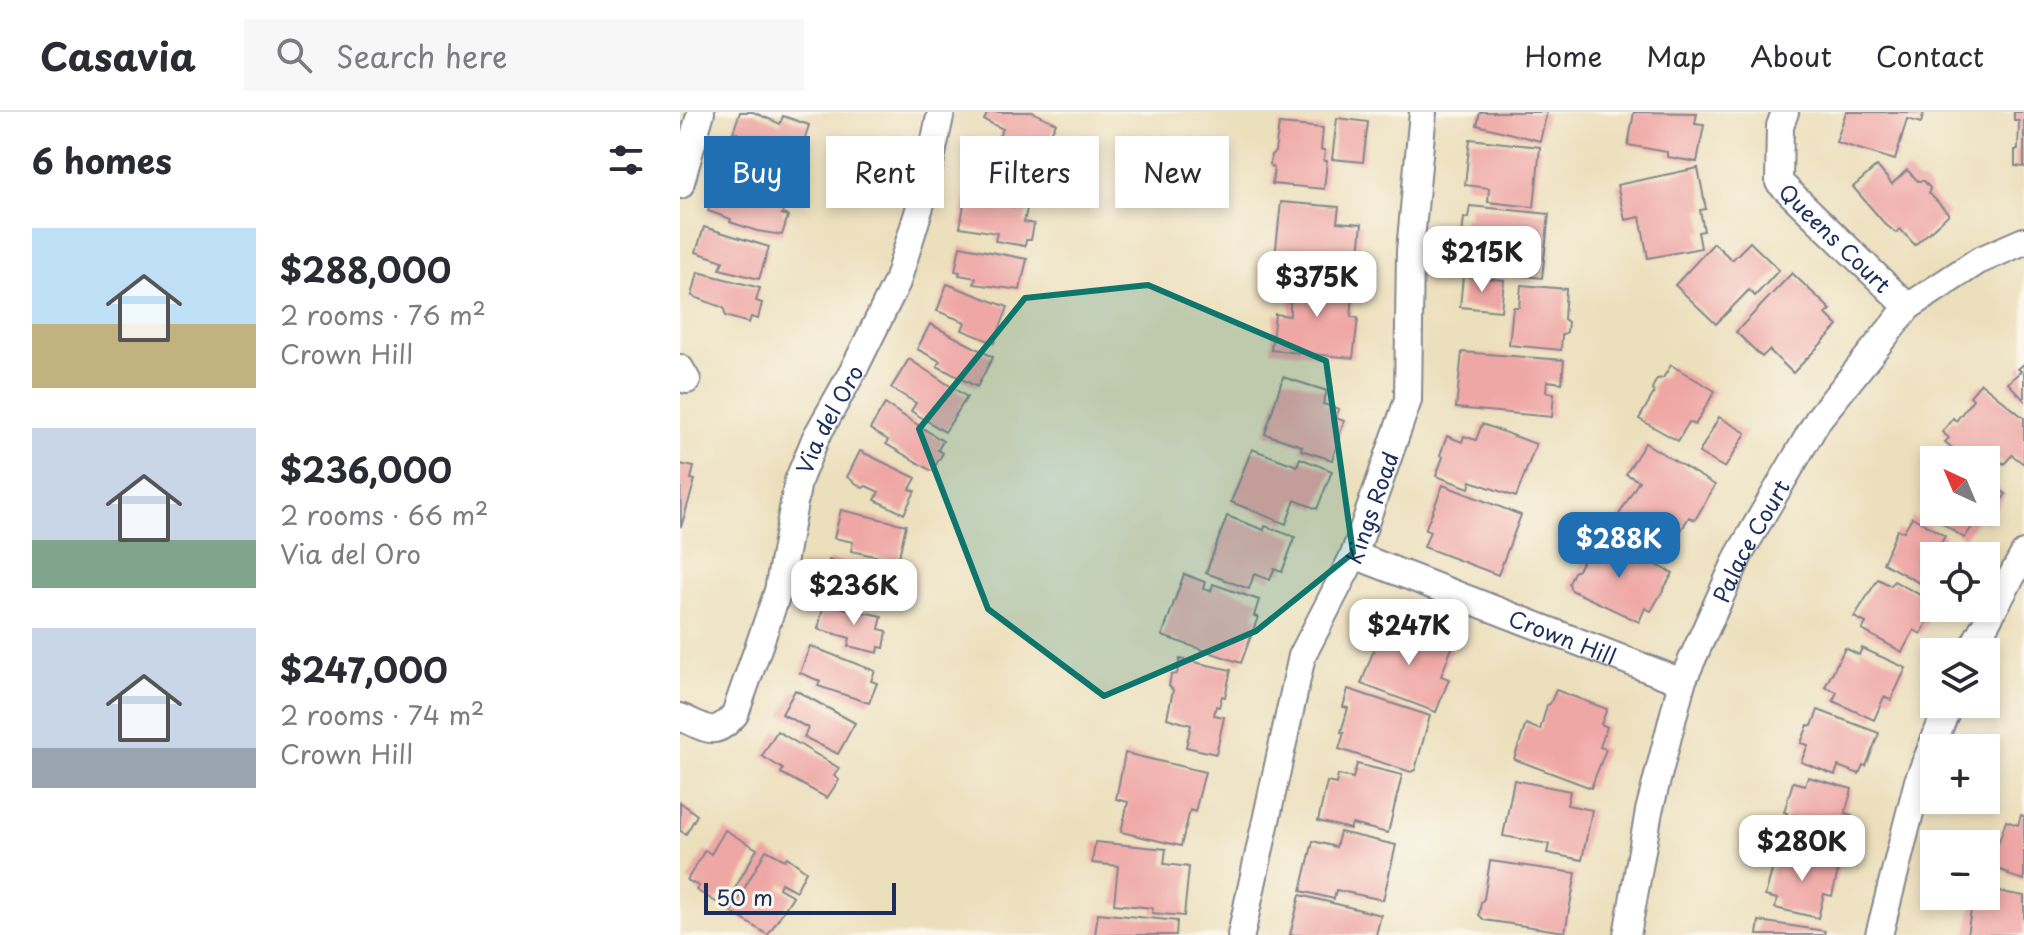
<!DOCTYPE html>
<html lang="en">
<head>
<meta charset="utf-8">
<style>
	body { margin:0; font-family:"Playpen Sans",sans-serif; background:#f7f7f7; color:#2b2b33; height:100vh; display:flex; flex-direction:column; font-size:30px; white-space:nowrap }
	* { box-sizing:border-box; margin:0 }
	p { font-size:26px; color:#7c7c81 }
	.icon { flex:none; width:44px; height:44px; fill:none; stroke:currentColor; stroke-width:2; stroke-linecap:round; stroke-linejoin:round }
	.map { position:relative; flex:1; overflow:hidden }
	.drawer { display:flex; flex-direction:column; background:#fff; width:680px }
	.drawer>* { flex:none }
	.guide { position:absolute; left:24px; top:24px; width:760px; height:72px; display:flex; gap:16px }
	.needle { width:52px; rotate:316deg }
	.tools { position:absolute; left:1240px; top:334px; display:grid; gap:16px }
	.tools a { display:grid; place-items:center; width:80px; height:80px; border-radius:0px; background:#fff; box-shadow:0 4px 12px #0003; font-size:40px }
	.scale { position:absolute; left:24px; bottom:20px; width:192px; box-sizing:border-box; padding-left:8px; border:4px solid #1b2f5e; border-top:0; font-size:22px; line-height:28px; white-space:nowrap; color:#1b2f5e; -webkit-text-stroke:6px #fbf7ec; paint-order:stroke }
	.price { position:absolute; translate:-50% -68px; padding:0 18px; border-radius:16px; background:#fff; color:#222; font-size:26px; line-height:52px; filter:drop-shadow(0 2px 4px #0008) }
	.price::after { content:''; position:absolute; left:50%; top:48px; width:24px; height:18px; margin-left:-12px; background:inherit; clip-path:polygon(0 0,100% 0,50% 100%) }
	.price.on { background:#1f6fb2; color:#fff }
	ul { padding:0; list-style:none }
	li { display:flex; align-items:center; gap:24px; height:200px; padding:0 32px }
	li span { display:grid; place-items:center; flex:none; width:224px; height:160px; border-radius:0px; color:#555 }
	li>.icon { margin-inline-start:auto }
	span .icon { width:96px; height:96px; fill:#fffc; stroke-width:1 }
	li b { font-size:34px }
	h2 { display:flex; justify-content:space-between; align-items:center; height:96px; padding:0 32px; font-size:34px }
	.chip { padding:0 28px; border-radius:0px; background:#fff; box-shadow:0 4px 12px #0003; font-size:28px; line-height:72px }
	.chip.on { background:#1f6fb2; color:#fff }
	header { display:flex; align-items:center; gap:48px; box-sizing:border-box; height:112px; padding:0 40px; background:#fff; border-bottom:2px solid #e1e1e2 }
	header strong { font-size:38px }
	nav { display:flex; gap:44px; margin-inline-start:auto; font-size:28px }
	.search { width:560px; height:72px; background:#f7f7f7; display:flex; align-items:center; gap:20px; box-sizing:border-box; padding:0 28px; border-radius:0px; color:#7c7c81; font-size:30px }
	main { display:flex; flex:1; min-height:0 }
	.map>svg:first-child { display:block }
</style>
</head>
<body>
<header>
<strong>Casavia</strong>
<div class="search"><svg class="icon" aria-label="search" viewBox="0 0 24 24"><circle cx="10" cy="10" r="6"/><path d="M15 15l6 6"/></svg>Search here</div>
<nav><a>Home</a><a>Map</a><a>About</a><a>Contact</a></nav>
</header>
<main>
<section class="drawer">
<h2>6 homes<svg class="icon" aria-label="filters" viewBox="0 0 24 24"><path d="M4 7h16M4 17h16"/><circle cx="9" cy="7" r="2"/><circle cx="15" cy="17" r="2"/></svg></h2>
<ul>
<li><span style="background:linear-gradient(#bfe0f5 60%,#c2b280 0)"><svg class="icon" aria-label="home" viewBox="0 0 24 24"><path d="M3 11l9-7 9 7M6 9v11h12V9"/></svg></span><div><b>$288,000</b><p>2 rooms · 76 m²</p><p>Crown Hill</p></div></li>
<li><span style="background:linear-gradient(#c9d6e8 70%,#7fa58c 0)"><svg class="icon" aria-label="home" viewBox="0 0 24 24"><path d="M3 11l9-7 9 7M6 9v11h12V9"/></svg></span><div><b>$236,000</b><p>2 rooms · 66 m²</p><p>Via del Oro</p></div></li>
<li><span style="background:linear-gradient(#c9d6e8 75%,#9aa5b1 0)"><svg class="icon" aria-label="home" viewBox="0 0 24 24"><path d="M3 11l9-7 9 7M6 9v11h12V9"/></svg></span><div><b>$247,000</b><p>2 rooms · 74 m²</p><p>Crown Hill</p></div></li>
</ul>
</section>
<div class="map">
<svg width="1344" height="823" viewBox="0 0 1344 823">
	<rect width="100%" height="100%" fill="#fbf7ec"/>
	<filter id="ink" filterUnits="userSpaceOnUse"><feTurbulence type="fractalNoise" baseFrequency=".0125" numOctaves="2"/><feDisplacementMap in="SourceGraphic" scale="16" xChannelSelector="R" yChannelSelector="G"/><feConvolveMatrix kernelMatrix="1 2 1 2 8 2 1 2 1" color-interpolation-filters="sRGB"/></filter>
	<filter id="wash" filterUnits="userSpaceOnUse"><feTurbulence type="fractalNoise" baseFrequency=".006" numOctaves="4" result="noise"/><feDisplacementMap in="SourceGraphic" scale="32" xChannelSelector="R" yChannelSelector="G"/><feGaussianBlur stdDeviation="1.8" result="paint"/><feColorMatrix in="noise" values="0 0 0 0 0 0 0 0 0 0 0 0 0 0 0 0 0 1.4 0 .05"/><feComposite in="paint" operator="in"/></filter>
	<g filter="url(#wash)">
		<rect width="100%" height="100%" fill="#ecdfbc"/>
		<g id="blocks">
			<!-- building -->
			<g fill="#efa7a5">
				<polygon points="60,0 73,0 100,12 103,4 129,13 119,45 58,26 59,22 53,20"/>
				<polygon points="308,0 352,0 376,11 361,43 319,24 323,17 304,8"/>
				<polygon points="800,0 867,0 860,29 797,13"/>
				<polygon points="954,0 1017,1 1015,12 1024,13 1017,50 987,45 987,40 948,33"/>
				<polygon points="1166,0 1244,0 1241,11 1227,7 1215,48 1156,30"/>
				<polygon points="1334,0 1344,0 1344,55 1335,54 1335,38 1338,38 1339,9 1334,9"/>
				<polygon points="657,6 688,10 683,50 652,47"/>
				<polygon points="599,12 643,16 641,38 645,38 644,49 647,49 644,77 592,72 594,56 590,53 591,43 595,40"/>
				<polygon points="49,26 116,48 103,85 67,72 69,65 39,55"/>
				<polygon points="790,27 860,35 854,95 808,90 809,76 785,73"/>
				<polygon points="294,39 365,54 362,65 368,66 363,86 311,77 312,72 288,67"/>
				<polygon points="1197,54 1212,72 1227,58 1238,69 1244,69 1250,76 1249,81 1269,102 1235,133 1220,117 1216,121 1205,112 1173,75"/>
				<polygon points="1018,56 1026,97 1020,98 1024,119 1018,120 1021,136 968,146 960,105 945,108 937,73"/>
				<polygon points="38,71 105,92 102,102 108,104 102,123 77,119 50,110 51,107 28,99"/>
				<polygon points="285,87 347,97 344,110 354,112 351,128 346,128 345,134 315,129 317,121 280,115"/>
				<polygon points="601,90 659,95 657,110 682,112 677,161 642,158 643,150 595,145"/>
				<polygon points="790,94 869,102 862,166 778,157 784,106 788,106"/>
				<polygon points="24,115 89,135 79,167 40,157 43,149 16,140"/>
				<polygon points="1070,130 1099,158 1075,184 1069,178 1036,212 995,173 1034,131 1052,148"/>
				<polygon points="280,134 347,147 340,178 294,172 296,166 279,163 280,160 275,159"/>
				<polygon points="18,160 80,176 76,189 82,191 78,207 71,205 69,211 45,204 44,196 12,184"/>
				<polygon points="614,161 668,167 666,183 673,183 671,205 678,206 673,246 591,238 595,202 610,204 610,178"/>
				<polygon points="1112,161 1151,198 1146,202 1158,214 1113,261 1089,238 1082,245 1056,220"/>
				<polygon points="783,164 824,168 821,199 780,195"/>
				<polygon points="267,172 328,195 314,231 282,218 285,210 257,199"/>
				<polygon points="841,173 886,177 884,207 888,210 887,220 882,223 881,238 829,233 833,195 839,195"/>
				<polygon points="250,212 313,245 297,275 257,254 260,249 237,237"/>
				<polygon points="782,240 884,248 882,271 867,269 866,280 874,281 872,305 776,296"/>
				<polygon points="229,247 287,285 265,320 231,299 236,291 211,276"/>
				<polygon points="1344,252 1344,288 1328,271 1341,259 1338,257"/>
				<polygon points="991,253 1035,279 1015,313 1009,310 998,329 959,307 974,281 972,276 977,267 983,266"/>
				<polygon points="603,265 647,279 643,292 659,297 656,306 664,309 652,348 621,338 622,334 585,322"/>
				<polygon points="1301,271 1344,306 1344,352 1332,343 1324,352 1317,346 1308,356 1306,348 1297,348 1291,343 1287,348 1265,330 1269,326 1262,320 1273,306 1276,309 1293,287 1290,284"/>
				<polygon points="205,292 263,329 258,338 263,341 252,359 206,332 208,328 190,317"/>
				<polygon points="1039,305 1066,321 1045,356 1019,341"/>
				<polygon points="802,312 856,332 836,385 791,369 789,376 756,364 763,345 760,343 767,324 782,330 784,324 796,328"/>
				<polygon points="965,331 1035,373 1015,408 1009,405 990,437 937,406 959,369 946,362"/>
				<polygon points="572,337 617,354 620,346 652,359 637,397 615,388 606,412 551,390"/>
				<polygon points="180,339 236,366 230,377 235,379 224,402 195,388 199,380 186,374 183,376 167,365"/>
				<polygon points="0,352 14,355 11,367 15,368 1,415"/>
				<polygon points="1254,366 1254,400 1306,400 1306,368 1326,382 1306,411 1299,406 1284,426 1246,400 1252,392 1241,384"/>
				<polygon points="763,373 841,403 818,463 744,435 750,419 745,418"/>
				<polygon points="161,398 226,413 218,449 171,439 173,430 154,426"/>
				<polygon points="547,404 584,418 585,414 615,425 602,460 594,457 590,468 574,462 569,477 526,461"/>
				<polygon points="1232,405 1265,424 1261,431 1280,442 1279,444 1254,444 1254,479 1203,451 1217,418 1224,419"/>
				<polygon points="915,424 993,461 971,499 965,496 959,510 891,478 889,471 894,460 898,458"/>
				<polygon points="149,448 218,460 212,492 169,485 170,480 144,475"/>
				<polygon points="504,462 525,470 523,477 531,479 533,472 579,488 574,504 578,505 561,551 482,524"/>
				<polygon points="1198,467 1211,474 1214,469 1254,490 1254,497 1241,522 1234,518 1222,540 1182,518 1186,511 1174,505"/>
				<polygon points="144,492 202,504 199,517 207,519 204,536 199,535 198,541 168,534 170,526 138,517"/>
				<polygon points="712,510 773,533 761,564 769,567 756,600 681,572 699,524 706,526"/>
				<polygon points="130,534 195,559 191,569 197,571 189,591 138,574 140,569 120,561"/>
				<polygon points="1165,536 1179,543 1182,536 1226,556 1211,588 1204,585 1194,608 1153,589 1157,580 1145,575"/>
				<polygon points="500,547 551,558 545,585 542,584 539,595 536,594 534,603 544,605 536,642 506,635 511,613 487,606 493,578 489,574 491,563 497,562"/>
				<polygon points="668,577 750,604 735,658 731,660 659,637 664,621 661,620 668,596 663,595"/>
				<polygon points="115,578 175,611 158,642 124,625 128,616 102,602"/>
				<polygon points="876,578 927,597 921,612 927,615 920,635 926,637 911,676 834,647 846,612 860,618 867,593 870,592"/>
				<polygon points="1138,598 1199,621 1186,654 1183,653 1179,662 1158,654 1155,663 1121,650 1128,633 1121,631 1128,613 1132,614"/>
				<polygon points="97,619 159,656 154,664 159,668 147,686 101,661 103,657 82,644"/>
				<polygon points="445,641 525,660 515,700 510,698 501,734 441,720 448,690 436,687"/>
				<polygon points="677,652 722,663 708,721 672,712 670,717 638,709 647,670 656,672 658,663 673,666"/>
				<polygon points="1128,665 1172,677 1165,701 1172,703 1162,737 1116,724 1118,717 1104,713 1107,701 1104,700 1113,670 1125,673"/>
				<polygon points="834,668 890,679 887,693 912,698 902,748 867,741 869,732 823,724"/>
				<polygon points="0,690 17,703 6,722 0,719"/>
				<polygon points="1341,703 1344,704 1344,768 1328,763 1329,761 1314,756 1311,752 1326,709 1338,713"/>
				<polygon points="45,718 77,737 50,785 42,780 36,790 16,778 19,774 7,768 25,738 31,742"/>
				<polygon points="660,720 716,733 703,788 656,778 654,787 621,779 633,729 656,735"/>
				<polygon points="415,730 486,737 484,752 509,755 504,804 472,801 473,796 434,792 438,754 412,751"/>
				<polygon points="86,738 105,748 107,745 126,759 116,779 101,771 99,776 113,784 88,823 51,800"/>
				<polygon points="1113,739 1160,750 1152,784 1144,782 1138,806 1095,796 1097,787 1085,784 1096,744 1111,748"/>
				<polygon points="810,749 896,761 885,820 804,808 799,803 801,790 804,787"/>
				<polygon points="1306,777 1344,784 1344,823 1287,823 1292,792 1288,791 1289,784 1306,784"/>
				<polygon points="620,783 701,803 696,823 610,823"/>
				<polygon points="418,801 497,809 496,823 415,823"/>
				<polygon points="1079,809 1145,819 1144,823 1077,823"/>
			</g>
		</g>
	</g>
	<g filter="url(#ink)">
		<use href="#blocks" fill-opacity="0" stroke="#84878d" stroke-width="2"/>
		<g fill="none" stroke-linecap="round" stroke-linejoin="round">
			<defs>
				<g id="minor">
					<path id="s1" d="M1105 0 1100 14 1099 70 1228 195"/>
					<polyline points="0,73 21,0"/>
					<polyline points="0,256 7,268"/>
					<path id="s2" d="M674 443 1002 570"/>
					<polyline points="1290,540 1344,442"/>
					<path id="s3" d="M0 605C27 616 34 627 55 602L98 479 118 369 136 325 173 259 217 170 242 88 261 0"/>
					<path id="s4" d="M561 823 622 544 674 443 728 288 730 139 743 0"/>
					<path id="s5" d="M947 823 969 699 1002 570 1059 443 1139 306 1228 195 1298 149 1344 129"/>
					<polyline points="1199,823 1238,669 1269,592"/>
				</g>
			</defs>
			<!-- minor casing -->
			<use href="#minor" stroke="#84878d" stroke-width="30"/>
			<!-- minor -->
			<use href="#minor" stroke="#fff" stroke-width="26"/>
		</g>
	</g>
	<!-- marked area -->
	<path fill="#0f766e" fill-opacity="0.2" stroke="#0f766e" stroke-width="6" stroke-linejoin="round" d="M468 173 646 249 673 441 576 519 424 584 308 497 239 317 345 186Z"/>
	<g text-anchor="middle" dominant-baseline="central" stroke-width="8" stroke-linejoin="round" paint-order="stroke">
		<!-- street labels -->
		<g font-size="22" fill="#1b2f5e" stroke="#fbf7ec">
			<text stroke="none"><textPath href="#s1" startOffset="150">Queens Court</textPath></text>
			<text stroke="none"><textPath href="#s3" startOffset="374">Via del Oro</textPath></text>
			<text stroke="none"><textPath href="#s4" startOffset="450">Kings Road</textPath></text>
			<text stroke="none"><textPath href="#s5" startOffset="416">Palace Court</textPath></text>
			<text stroke="none"><textPath href="#s2" startOffset="224">Crown Hill</textPath></text>
		</g>
	</g>
</svg>
<div class="tools">
<a><svg class="needle" viewBox="-14 -14 28 28"><path d="M0-13l5 13h-10z" fill="#e53935"/><path d="M0 13l5-13h-10z" fill="#7c7c81"/></svg></a>
<a><svg class="icon" aria-label="locate" viewBox="0 0 24 24"><circle cx="12" cy="12" r="6"/><path d="M12 2v4M12 18v4M2 12h4M18 12h4"/></svg></a>
<a><svg class="icon" aria-label="layers" viewBox="0 0 24 24"><path d="M12 4l9 5-9 5-9-5zM3 14l9 5 9-5"/></svg></a>
<a>+</a>
<a>−</a>
</div>
<div class="scale">50 m</div>
<b class="price" style="left:802px;top:182px">$215K</b>
<b class="price" style="left:637px;top:207px">$375K</b>
<b class="price on" style="left:939px;top:468px">$288K</b>
<b class="price" style="left:174px;top:515px">$236K</b>
<b class="price" style="left:729px;top:555px">$247K</b>
<b class="price" style="left:1122px;top:771px">$280K</b>
<div class="guide">
<a class="chip on">Buy</a>
<a class="chip">Rent</a>
<a class="chip">Filters</a>
<a class="chip">New</a>
</div>
</div>
</main>
</body>
</html>
